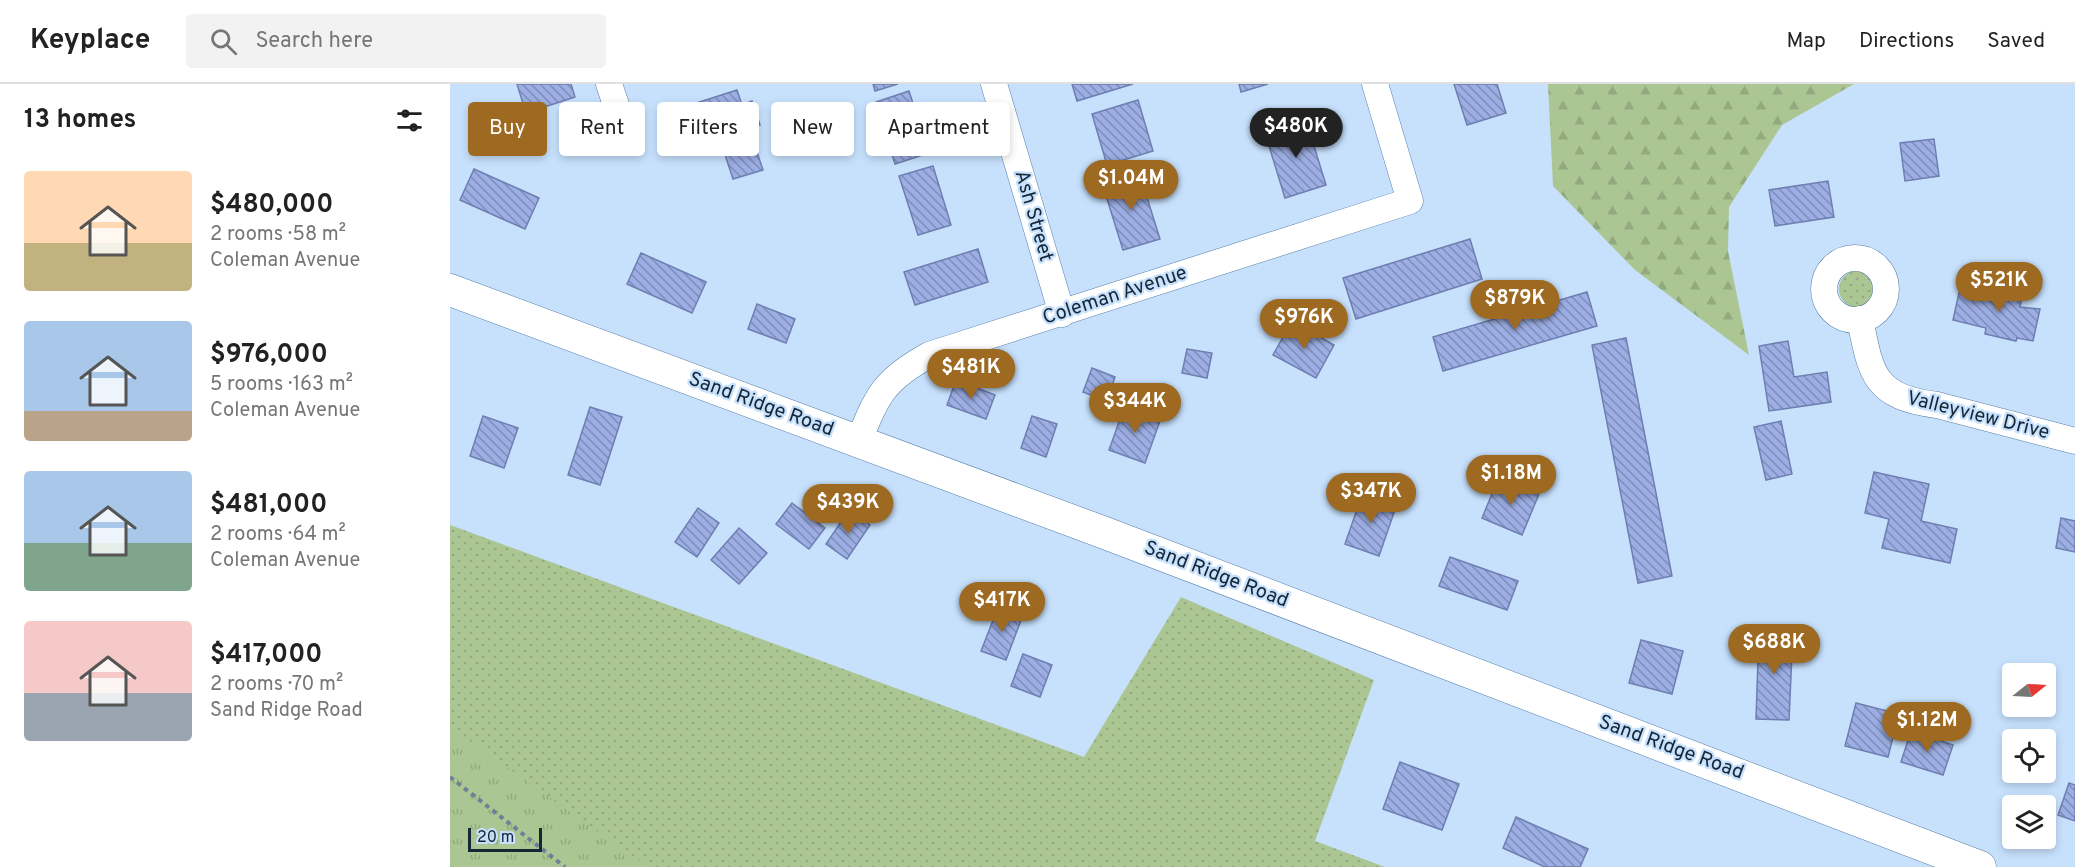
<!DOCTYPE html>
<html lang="en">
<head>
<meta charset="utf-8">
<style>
	body { margin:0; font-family:Overpass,sans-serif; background:#f2f2f2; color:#222; height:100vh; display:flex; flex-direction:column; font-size:22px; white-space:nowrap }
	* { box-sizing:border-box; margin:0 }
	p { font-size:20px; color:#767676 }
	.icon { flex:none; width:33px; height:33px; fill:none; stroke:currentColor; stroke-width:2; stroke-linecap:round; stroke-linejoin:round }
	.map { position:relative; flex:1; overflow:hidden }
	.details { display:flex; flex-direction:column; background:#fff; width:450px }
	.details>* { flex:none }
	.hud { position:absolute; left:18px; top:18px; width:570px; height:54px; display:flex; gap:12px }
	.needle { width:39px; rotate:72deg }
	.fabs { position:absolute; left:1552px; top:579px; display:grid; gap:12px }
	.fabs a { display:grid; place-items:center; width:54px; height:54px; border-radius:6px; background:#fff; box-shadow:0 3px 9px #0003; font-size:30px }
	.scale { position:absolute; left:18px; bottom:15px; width:74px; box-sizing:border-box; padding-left:6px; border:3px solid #152637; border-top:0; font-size:16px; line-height:21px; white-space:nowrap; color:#152637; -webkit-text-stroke:4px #c7e1fd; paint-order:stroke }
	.price { position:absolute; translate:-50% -51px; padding:0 14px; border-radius:21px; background:#9e6921; color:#fff; font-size:20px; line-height:39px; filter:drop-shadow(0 2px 3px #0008) }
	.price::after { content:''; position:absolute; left:50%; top:36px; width:18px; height:14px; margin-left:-9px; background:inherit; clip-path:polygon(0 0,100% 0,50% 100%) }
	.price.selected { background:#222; color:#fff }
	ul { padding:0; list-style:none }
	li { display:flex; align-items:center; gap:18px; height:150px; padding:0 24px }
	li span { display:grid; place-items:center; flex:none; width:168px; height:120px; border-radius:6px; color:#555 }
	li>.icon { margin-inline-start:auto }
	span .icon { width:72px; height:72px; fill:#fffc; stroke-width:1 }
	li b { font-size:26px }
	h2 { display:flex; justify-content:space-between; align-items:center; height:72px; padding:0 24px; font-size:26px }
	.tag { padding:0 21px; border-radius:6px; background:#fff; box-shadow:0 3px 9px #0003; font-size:21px; line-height:54px }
	.tag.selected { background:#9e6921; color:#fff }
	header { display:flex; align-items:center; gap:36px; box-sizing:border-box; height:84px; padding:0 30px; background:#fff; border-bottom:2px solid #e0e0e0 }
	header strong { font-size:28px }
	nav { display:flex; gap:33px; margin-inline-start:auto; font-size:21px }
	.search { width:420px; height:54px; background:#f2f2f2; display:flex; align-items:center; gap:15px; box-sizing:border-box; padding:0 21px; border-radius:6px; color:#767676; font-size:22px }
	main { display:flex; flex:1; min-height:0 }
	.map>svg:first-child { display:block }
</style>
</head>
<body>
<header>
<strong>Keyplace</strong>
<div class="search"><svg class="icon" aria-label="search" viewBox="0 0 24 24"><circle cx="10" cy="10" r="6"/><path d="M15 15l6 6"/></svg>Search here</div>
<nav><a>Map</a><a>Directions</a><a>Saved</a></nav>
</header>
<main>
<section class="details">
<h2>13 homes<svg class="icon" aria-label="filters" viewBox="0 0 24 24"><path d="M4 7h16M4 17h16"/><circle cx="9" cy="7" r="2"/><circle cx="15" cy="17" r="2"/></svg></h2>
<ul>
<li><span style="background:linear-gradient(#ffd9b3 60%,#c2b280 0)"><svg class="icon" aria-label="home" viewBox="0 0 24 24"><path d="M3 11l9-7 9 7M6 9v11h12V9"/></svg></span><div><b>$480,000</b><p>2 rooms · 58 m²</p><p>Coleman Avenue</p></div></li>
<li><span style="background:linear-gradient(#a9c7e8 75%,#b9a48a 0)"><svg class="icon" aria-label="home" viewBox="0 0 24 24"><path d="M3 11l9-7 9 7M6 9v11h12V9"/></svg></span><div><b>$976,000</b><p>5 rooms · 163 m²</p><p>Coleman Avenue</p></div></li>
<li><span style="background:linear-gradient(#a9c7e8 60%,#7fa58c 0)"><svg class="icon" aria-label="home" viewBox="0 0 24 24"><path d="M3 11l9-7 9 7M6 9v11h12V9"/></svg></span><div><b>$481,000</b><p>2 rooms · 64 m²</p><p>Coleman Avenue</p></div></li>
<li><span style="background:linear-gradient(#f6c9c9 60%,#9aa5b1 0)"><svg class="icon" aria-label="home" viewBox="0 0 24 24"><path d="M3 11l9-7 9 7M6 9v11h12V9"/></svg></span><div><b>$417,000</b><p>2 rooms · 70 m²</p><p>Sand Ridge Road</p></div></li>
</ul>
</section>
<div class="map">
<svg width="1625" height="783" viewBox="0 0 1625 783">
	<defs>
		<pattern id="grass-dots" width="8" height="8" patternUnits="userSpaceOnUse" patternTransform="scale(1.5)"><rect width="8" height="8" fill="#abc692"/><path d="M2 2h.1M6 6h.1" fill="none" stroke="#92aa7e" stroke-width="1.8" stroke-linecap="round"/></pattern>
		<pattern id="forest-firs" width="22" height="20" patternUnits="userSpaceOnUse" patternTransform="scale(1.5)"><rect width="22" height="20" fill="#abc692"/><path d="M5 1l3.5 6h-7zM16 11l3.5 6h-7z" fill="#92aa7e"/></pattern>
		<pattern id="park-tufts" width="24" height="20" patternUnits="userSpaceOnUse" patternTransform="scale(1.5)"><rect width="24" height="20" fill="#abc692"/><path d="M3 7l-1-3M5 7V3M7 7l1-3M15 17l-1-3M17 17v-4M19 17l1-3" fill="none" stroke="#92aa7e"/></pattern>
		<pattern id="building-back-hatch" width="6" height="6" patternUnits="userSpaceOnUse" patternTransform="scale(1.5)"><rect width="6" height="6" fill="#9caee3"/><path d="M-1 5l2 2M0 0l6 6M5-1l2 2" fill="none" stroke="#7e8db9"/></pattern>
	</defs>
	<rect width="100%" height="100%" fill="#c7e1fd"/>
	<!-- grass -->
	<g fill="url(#grass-dots)">
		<circle cx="1407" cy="205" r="18"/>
		<polygon points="0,441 634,673 731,513 924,596 865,757 935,783 115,783 0,693"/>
	</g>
	<!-- forest -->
	<polygon fill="url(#forest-firs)" points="1098,0 1404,0 1332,41 1279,123 1278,167 1299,271 1185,186 1103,102"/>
	<!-- park -->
	<polygon fill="url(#park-tufts)" points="0,643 198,783 0,783"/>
	<!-- building -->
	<g fill="url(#building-back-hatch)" stroke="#6e7eb0" stroke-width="1.5">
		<polygon points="67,0 121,0 125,13 76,29"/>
		<polygon points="423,0 448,0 425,7"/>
		<polygon points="622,0 683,0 627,17"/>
		<polygon points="789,0 818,0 791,8"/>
		<polygon points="1004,0 1047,0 1056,29 1017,41"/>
		<polygon points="287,6 292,21 302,17 310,41 299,44 313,86 283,95 265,40 242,48 234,23"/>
		<polygon points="459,7 479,69 445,80 426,18"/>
		<polygon points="688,16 703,67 657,81 642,30"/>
		<polygon points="856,36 876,101 835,114 815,49"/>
		<polygon points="1484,55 1489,92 1455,97 1450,59"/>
		<polygon points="483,82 501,141 468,151 449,92"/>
		<polygon points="24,85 89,114 75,145 10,116"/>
		<polygon points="689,88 710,155 673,166 652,99"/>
		<polygon points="1378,97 1384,133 1325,142 1319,106"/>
		<polygon points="1020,155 1032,195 906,235 893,194"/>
		<polygon points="528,165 538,198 465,221 454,188"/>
		<polygon points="191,169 256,198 242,229 177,200"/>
		<polygon points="1543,197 1574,204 1570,223 1590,225 1583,257 1567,254 1566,257 1535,250 1536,244 1503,236 1509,209 1539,215"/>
		<polygon points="1137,208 1147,242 993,287 983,253"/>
		<polygon points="307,220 345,235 336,259 298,245"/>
		<polygon points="842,237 884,261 866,294 823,271"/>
		<polygon points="1176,254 1222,492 1188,499 1142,261"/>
		<polygon points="1338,257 1344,293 1377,288 1381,318 1319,327 1309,262"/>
		<polygon points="737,265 762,269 757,294 732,289"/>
		<polygon points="642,284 665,293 657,317 633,308"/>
		<polygon points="506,296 545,311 536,335 497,321"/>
		<polygon points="675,321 711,334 695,379 659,366"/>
		<polygon points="140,323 172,333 150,401 118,391"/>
		<polygon points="33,332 68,344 54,384 20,372"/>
		<polygon points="582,332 607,340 596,373 571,364"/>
		<polygon points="1331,337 1342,390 1316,396 1304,343"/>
		<polygon points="1424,388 1479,400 1471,437 1507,445 1500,479 1432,464 1439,435 1415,429"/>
		<polygon points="1049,393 1089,410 1072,451 1032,434"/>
		<polygon points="913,408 947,420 929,472 895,460"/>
		<polygon points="342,419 375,444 359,465 326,440"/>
		<polygon points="248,424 269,439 247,473 225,458"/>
		<polygon points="399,426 420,441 397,475 376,460"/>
		<polygon points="1611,434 1625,437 1625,468 1606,464"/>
		<polygon points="289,444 317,469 289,500 261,476"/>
		<polygon points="1000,473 1068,497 1057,526 989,502"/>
		<polygon points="549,521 573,531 556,576 531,567"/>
		<polygon points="1309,547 1343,548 1339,636 1306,635"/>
		<polygon points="1191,556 1233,567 1222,610 1179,599"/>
		<polygon points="573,570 602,581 590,613 561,602"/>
		<polygon points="1406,619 1449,630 1438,673 1395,662"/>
		<polygon points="1461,647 1503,661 1493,691 1451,678"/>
		<polygon points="950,678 1009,700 992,746 933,725"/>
		<polygon points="1619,699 1625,701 1625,737 1608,731"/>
		<polygon points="1066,733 1138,765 1130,783 1095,783 1053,764"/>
	</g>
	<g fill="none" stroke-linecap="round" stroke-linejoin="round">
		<defs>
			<g id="minor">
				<polyline points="159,0 178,57"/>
				<polyline points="544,0 612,230"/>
				<circle cx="1405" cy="205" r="31"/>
				<path d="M1410 235C1421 291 1424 313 1487 321L1625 357"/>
				<path d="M409 356C428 310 434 296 479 271L960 117 925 0"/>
			</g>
			<polyline id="tertiary" points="0,206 655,449 1530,783"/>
		</defs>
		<!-- minor casing -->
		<use href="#minor" stroke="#557ea8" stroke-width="27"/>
		<!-- tertiary casing -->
		<use href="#tertiary" stroke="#557ea8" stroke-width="33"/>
		<!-- path -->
		<polyline stroke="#6b8197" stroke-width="4" stroke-dasharray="4.5 4.5" stroke-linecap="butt" points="0,693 115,783"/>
		<!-- minor -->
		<use href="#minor" stroke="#fff" stroke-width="26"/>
		<!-- tertiary -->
		<use href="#tertiary" stroke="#fff" stroke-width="32"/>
	</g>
	<g text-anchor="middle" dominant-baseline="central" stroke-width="4.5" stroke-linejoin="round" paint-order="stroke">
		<!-- street labels -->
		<g font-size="20" fill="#152637" stroke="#c7e1fd">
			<text transform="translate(583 132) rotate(74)">Ash Street</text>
			<text transform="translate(665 212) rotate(-18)">Coleman Avenue</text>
			<text transform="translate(311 321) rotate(20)">Sand Ridge Road</text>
			<text transform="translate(1528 332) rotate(14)">Valleyview Drive</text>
			<text transform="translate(766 491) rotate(21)">Sand Ridge Road</text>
			<text transform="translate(1221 664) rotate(20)">Sand Ridge Road</text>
		</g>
	</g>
</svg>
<div class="fabs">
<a><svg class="needle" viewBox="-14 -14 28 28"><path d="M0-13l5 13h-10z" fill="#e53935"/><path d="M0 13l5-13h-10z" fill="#767676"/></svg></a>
<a><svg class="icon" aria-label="locate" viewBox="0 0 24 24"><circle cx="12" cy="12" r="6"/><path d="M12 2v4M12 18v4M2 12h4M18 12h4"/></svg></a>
<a><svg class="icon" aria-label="layers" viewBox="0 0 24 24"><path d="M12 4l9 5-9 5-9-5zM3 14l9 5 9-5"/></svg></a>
</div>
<div class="scale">20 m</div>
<b class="price selected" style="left:846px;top:75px">$480K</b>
<b class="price" style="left:681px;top:127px">$1.04M</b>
<b class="price" style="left:1549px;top:229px">$521K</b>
<b class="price" style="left:1065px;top:247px">$879K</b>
<b class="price" style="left:854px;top:266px">$976K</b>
<b class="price" style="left:521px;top:316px">$481K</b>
<b class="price" style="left:685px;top:350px">$344K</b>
<b class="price" style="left:1061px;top:422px">$1.18M</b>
<b class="price" style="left:921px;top:440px">$347K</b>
<b class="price" style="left:398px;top:451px">$439K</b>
<b class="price" style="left:552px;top:549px">$417K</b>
<b class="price" style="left:1324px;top:591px">$688K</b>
<b class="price" style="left:1477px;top:669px">$1.12M</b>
<div class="hud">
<a class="tag selected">Buy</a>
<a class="tag">Rent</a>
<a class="tag">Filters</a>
<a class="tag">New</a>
<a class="tag">Apartment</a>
</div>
</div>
</main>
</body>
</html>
